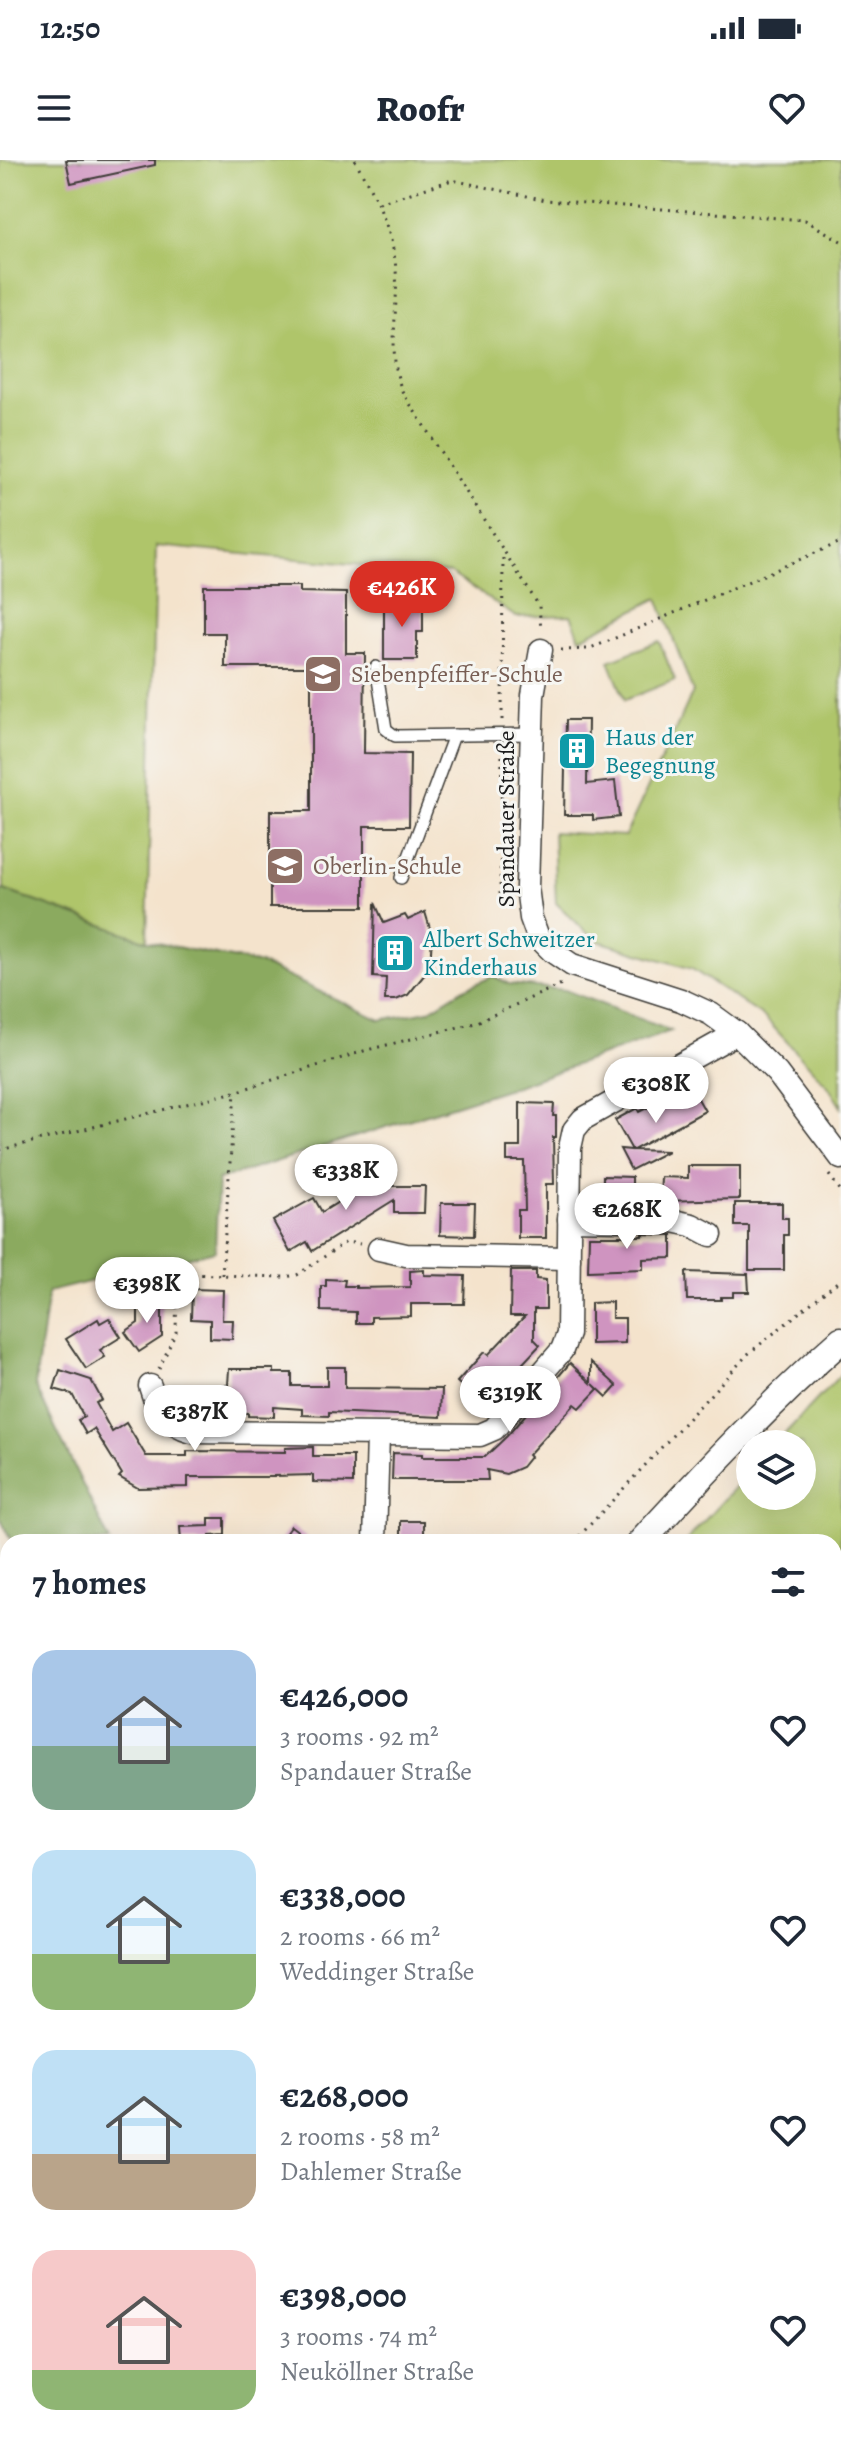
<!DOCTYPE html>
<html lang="en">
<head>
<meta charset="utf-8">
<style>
	body { margin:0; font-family:Alegreya,serif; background:#f2f2f3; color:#1f2937; height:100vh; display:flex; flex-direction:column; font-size:30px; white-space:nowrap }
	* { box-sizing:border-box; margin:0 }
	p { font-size:26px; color:#747a83 }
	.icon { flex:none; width:44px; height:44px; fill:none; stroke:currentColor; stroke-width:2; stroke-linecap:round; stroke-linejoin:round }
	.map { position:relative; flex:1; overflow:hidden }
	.drawer { position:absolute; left:0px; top:1374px; width:842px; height:912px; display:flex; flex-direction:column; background:#fff; border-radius:24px 24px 0 0; box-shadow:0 8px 32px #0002 }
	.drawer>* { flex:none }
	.buttons { position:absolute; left:736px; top:1270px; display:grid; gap:16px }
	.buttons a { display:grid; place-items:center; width:80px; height:80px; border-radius:50%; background:#fff; box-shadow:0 8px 32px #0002; font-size:40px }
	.price { position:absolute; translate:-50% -68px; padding:0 18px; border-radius:28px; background:#fff; color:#222; font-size:26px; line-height:52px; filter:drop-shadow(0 2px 4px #0008) }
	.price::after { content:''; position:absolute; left:50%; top:48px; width:24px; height:18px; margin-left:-12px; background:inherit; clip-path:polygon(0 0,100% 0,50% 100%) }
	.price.on { background:#d93025; color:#fff }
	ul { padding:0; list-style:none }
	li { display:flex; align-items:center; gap:24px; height:200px; padding:0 32px }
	li span { display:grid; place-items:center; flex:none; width:224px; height:160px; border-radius:24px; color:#555 }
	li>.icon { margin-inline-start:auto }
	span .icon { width:96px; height:96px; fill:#fffc; stroke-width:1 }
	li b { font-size:34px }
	h2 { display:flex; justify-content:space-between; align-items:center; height:96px; padding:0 32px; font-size:34px }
	.status { display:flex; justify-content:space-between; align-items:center; height:56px; padding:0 40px; background:#fff; direction:ltr }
	.status svg { height:22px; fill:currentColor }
	header { display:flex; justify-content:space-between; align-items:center; height:104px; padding:0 32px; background:#fff; font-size:36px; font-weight:800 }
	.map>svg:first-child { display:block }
</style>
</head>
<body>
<div class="status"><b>12:50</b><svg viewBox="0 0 49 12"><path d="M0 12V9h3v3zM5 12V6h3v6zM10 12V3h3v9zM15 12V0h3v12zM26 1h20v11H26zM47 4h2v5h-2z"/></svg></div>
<header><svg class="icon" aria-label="menu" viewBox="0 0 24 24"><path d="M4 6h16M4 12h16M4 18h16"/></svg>Roofr<svg class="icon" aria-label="heart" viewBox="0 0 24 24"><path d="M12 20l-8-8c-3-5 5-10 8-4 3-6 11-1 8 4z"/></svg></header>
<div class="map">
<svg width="841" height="2286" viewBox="0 0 841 2286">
	<rect width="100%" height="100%" fill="#f6f6f2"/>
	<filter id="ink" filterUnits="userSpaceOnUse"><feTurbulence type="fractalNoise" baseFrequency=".0125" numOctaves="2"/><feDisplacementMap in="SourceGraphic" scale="16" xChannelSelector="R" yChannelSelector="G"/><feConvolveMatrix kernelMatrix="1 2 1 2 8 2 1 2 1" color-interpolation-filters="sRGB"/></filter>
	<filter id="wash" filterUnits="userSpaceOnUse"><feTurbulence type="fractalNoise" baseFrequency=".006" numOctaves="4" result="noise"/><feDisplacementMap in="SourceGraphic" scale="32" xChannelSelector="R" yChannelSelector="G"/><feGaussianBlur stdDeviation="1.8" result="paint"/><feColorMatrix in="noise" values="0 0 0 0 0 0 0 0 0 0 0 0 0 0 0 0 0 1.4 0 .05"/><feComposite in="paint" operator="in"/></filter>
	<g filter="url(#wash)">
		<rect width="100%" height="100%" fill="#f4e3cc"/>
		<!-- green -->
		<g fill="#afc56a" stroke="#667043" stroke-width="2">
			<polygon points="0,0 841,0 841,947 828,926 765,858 692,809 595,780 556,743 553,672 625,676 693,532 658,438 580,478 571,455 516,457 450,413 156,386 147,781 4,730 0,536"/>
			<polygon points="659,481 675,520 625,540 609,501"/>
			<polygon points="841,1214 841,1587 834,1590 834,1382 685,1382 750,1311 750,1336 802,1336 802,1284 775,1284"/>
		</g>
		<!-- forest -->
		<g fill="#8baa5e" stroke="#54633d" stroke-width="2">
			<polygon points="4,730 147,781 261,804 380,860 428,851 462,830 493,816 509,824 565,830 671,871 519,925 218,1020 215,1091 48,1132 35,1225 110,1382 12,1382 0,1358 0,731"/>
			<polygon points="8,1874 8,1983 0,1990 0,1881"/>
		</g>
		<g id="blocks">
			<!-- building -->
			<g fill="#cf94c0">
				<polygon points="66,0 155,0 155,5 71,23"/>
				<polygon points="204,426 300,426 300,432 346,433 346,493 365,493 364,593 410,594 409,666 364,666 364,747 270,747 270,651 311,651 311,507 225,507 225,473 204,473"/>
				<polygon points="423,439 423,472 417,472 417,500 384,500 384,440"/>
				<polygon points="566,560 588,560 587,624 615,621 619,657 593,660 593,655 564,655"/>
				<polygon points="375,743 384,763 405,755 408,760 425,752 432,775 430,808 408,835 396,840 385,840 386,818 373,817"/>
				<polygon points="692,928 705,951 633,990 668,991 631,1010 620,989 632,990 615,960 637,948 639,952 657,943 659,946"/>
				<polygon points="520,943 554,944 553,956 556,956 556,977 553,977 554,1024 546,1024 546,1078 518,1078 518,1050 525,1050 524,1001 507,1001 507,987 520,987"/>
				<polygon points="688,1006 740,1006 740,1039 660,1041 661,1017 688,1018"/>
				<polygon points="374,1010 383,1026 425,1026 424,1053 394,1053 394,1040 312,1091 307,1082 290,1092 273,1061 314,1038 322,1052 364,1026 360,1019"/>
				<polygon points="603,1016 632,1017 632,1043 603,1043"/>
				<polygon points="441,1043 475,1043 474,1076 440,1075"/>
				<polygon points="735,1043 782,1043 782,1058 788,1058 788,1075 784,1075 784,1110 749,1110 749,1066 735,1066"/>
				<polygon points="643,1074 672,1075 672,1098 643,1099 643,1109 588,1111 589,1076 643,1076"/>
				<polygon points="424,1110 424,1115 465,1116 464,1144 411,1144 411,1156 371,1157 371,1163 356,1163 356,1152 321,1151 321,1126 326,1126 326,1119 345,1120 344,1126 356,1126 356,1128 410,1127 410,1111"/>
				<polygon points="511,1111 536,1111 536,1119 546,1120 546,1149 534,1149 534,1179 540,1185 483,1246 457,1222 484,1192 488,1195 525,1156 510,1156"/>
				<polygon points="686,1112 748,1114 749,1132 733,1132 733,1137 721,1137 721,1140 687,1140"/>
				<polygon points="192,1129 223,1130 222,1160 233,1160 232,1179 210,1178 210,1160 191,1159"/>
				<polygon points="138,1142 162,1142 162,1177 139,1192 125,1172 138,1163"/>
				<polygon points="612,1142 612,1158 625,1158 625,1183 591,1184 591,1143"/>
				<polygon points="109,1158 121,1177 100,1190 105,1197 86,1209 66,1179 98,1159 100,1163"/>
				<polygon points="591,1202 617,1226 607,1237 593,1224 598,1229 580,1248 575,1244 528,1295 530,1297 522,1307 506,1314 487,1310 488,1320 392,1320 393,1293 422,1294 422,1297 485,1297 507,1276 570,1203 591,1223"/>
				<polygon points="327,1207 345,1207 345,1228 442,1229 441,1257 329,1252 329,1256 302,1255 302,1249 274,1247 274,1257 248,1256 248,1253 201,1253 201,1225 228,1225 229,1209 274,1209 274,1213 292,1213 292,1226 327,1226"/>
				<polygon points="60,1210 91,1220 102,1240 96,1243 112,1272 126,1263 146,1296 187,1296 187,1291 285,1292 285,1288 313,1287 313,1296 353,1296 353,1323 313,1322 313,1315 274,1316 274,1317 188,1317 188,1327 138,1328 119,1317 122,1314 94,1269 86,1274 78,1260 84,1257 72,1234 54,1229"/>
				<polygon points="209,1358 225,1358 225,1375 210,1376 210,1382 181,1382 180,1367 209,1366"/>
				<rect x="401" y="1361" width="23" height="17"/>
				<polygon points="291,1366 312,1382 279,1382"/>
			</g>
		</g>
	</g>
	<g filter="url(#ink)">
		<use href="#blocks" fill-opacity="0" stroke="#3c3a36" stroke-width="2"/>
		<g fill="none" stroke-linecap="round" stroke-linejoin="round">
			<defs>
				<g id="service">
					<polyline points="376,507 386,569 395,576 532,574"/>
					<polyline points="401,718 454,575"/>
				</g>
				<g id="minor">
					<polyline points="541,490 533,535 527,727 531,758 538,777 553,792 572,805 681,840 711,854 737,873 777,913 841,998"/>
					<polyline points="569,1059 673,1061 692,1065 711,1075"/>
					<polyline points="379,1089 406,1095 569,1098"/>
					<path d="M150 1226C157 1250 167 1265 192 1272L480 1275 494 1269 562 1190 568 1174 570 988 574 970 583 959 737 873"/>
					<polyline points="375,1382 378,1275"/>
					<polyline points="0,1560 8,1573"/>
					<polyline points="0,1786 8,1798"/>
					<polyline points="834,1975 841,1975"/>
					<polyline points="0,2121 8,2118"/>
					<polyline points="834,2171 841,2189"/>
					<polyline points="834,2226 841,2215"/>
					<polyline points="834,2245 841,2251"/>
					<polyline points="341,2278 342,2286"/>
					<polyline points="576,2286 608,2278"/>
				</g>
				<g id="tertiary">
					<path d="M641 1382C705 1312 770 1243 841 1180"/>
					<polyline points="0,2023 8,2017"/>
				</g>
			</defs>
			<!-- service casing -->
			<use href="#service" stroke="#3c3a36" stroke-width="14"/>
			<!-- minor casing -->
			<use href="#minor" stroke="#3c3a36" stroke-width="25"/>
			<!-- tertiary casing -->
			<use href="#tertiary" stroke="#3c3a36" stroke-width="29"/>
			<!-- path -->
			<g stroke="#3c3a36" stroke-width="3" stroke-dasharray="2 6" stroke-linecap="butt">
				<path d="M355 0C374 35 393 69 396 110 399 151 386 193 403 233L539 446 541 470"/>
				<polyline points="379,43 452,20 546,40 805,60 841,81"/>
				<polyline points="561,490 588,489 606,482 841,382"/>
				<polyline points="502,560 503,392"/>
				<polyline points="502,588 500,736 508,738"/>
				<polyline points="0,990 235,932 367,890 475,863 564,823"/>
				<polyline points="829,1015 841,1031"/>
				<polyline points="222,1115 235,932"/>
				<polyline points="159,1209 176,1172 177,1119 182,1114 285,1117 297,1115 346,1082 360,1084"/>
				<polyline points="574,1382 748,1194 841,1119"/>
			</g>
			<!-- service -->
			<use href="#service" stroke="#fff" stroke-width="11"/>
			<!-- minor -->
			<use href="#minor" stroke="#fff" stroke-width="22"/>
			<!-- tertiary -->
			<use href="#tertiary" stroke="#fff" stroke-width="26"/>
		</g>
	</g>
	<!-- icons -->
	<defs>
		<symbol id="school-square" viewBox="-11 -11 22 22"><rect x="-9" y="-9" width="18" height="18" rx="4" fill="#8d6e63" stroke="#f6f6f2"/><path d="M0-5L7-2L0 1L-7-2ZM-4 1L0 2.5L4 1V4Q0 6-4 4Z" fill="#fff"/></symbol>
		<symbol id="building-square" viewBox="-11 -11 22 22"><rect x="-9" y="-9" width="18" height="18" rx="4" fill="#0f9aa8" stroke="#f6f6f2"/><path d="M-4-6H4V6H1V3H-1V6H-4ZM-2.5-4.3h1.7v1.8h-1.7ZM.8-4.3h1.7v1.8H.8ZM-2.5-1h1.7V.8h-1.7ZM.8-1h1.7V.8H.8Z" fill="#fff"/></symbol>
	</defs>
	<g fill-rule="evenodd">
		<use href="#school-square" x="301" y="492" width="44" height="44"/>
		<use href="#building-square" x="555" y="569" width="44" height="44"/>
		<use href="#school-square" x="263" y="684" width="44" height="44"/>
		<use href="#building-square" x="373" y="771" width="44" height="44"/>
	</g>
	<g text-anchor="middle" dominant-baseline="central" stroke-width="6" stroke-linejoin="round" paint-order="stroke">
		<!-- education labels -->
		<g font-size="24" fill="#785e54" stroke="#f6f6f2" text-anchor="start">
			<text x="351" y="514">Siebenpfeiffer-Schule</text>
			<text x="313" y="706">Oberlin-Schule</text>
		</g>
		<!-- culture labels -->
		<g font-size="24" fill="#0d838f" stroke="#f6f6f2" text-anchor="start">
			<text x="605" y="577">Haus der<tspan x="605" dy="28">Begegnung</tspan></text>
			<text x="423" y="779">Albert Schweitzer<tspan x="423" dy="28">Kinderhaus</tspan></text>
		</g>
		<!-- street labels -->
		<g font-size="24" fill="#1c1c1c" stroke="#f6f6f2">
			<text transform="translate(506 659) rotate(-90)">Spandauer Straße</text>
		</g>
	</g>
</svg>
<div class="buttons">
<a><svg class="icon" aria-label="layers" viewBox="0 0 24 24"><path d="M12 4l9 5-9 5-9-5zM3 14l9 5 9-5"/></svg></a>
</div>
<b class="price on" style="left:402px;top:469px">€426K</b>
<b class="price" style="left:656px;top:965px">€308K</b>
<b class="price" style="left:346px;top:1052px">€338K</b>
<b class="price" style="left:627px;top:1091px">€268K</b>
<b class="price" style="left:147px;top:1165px">€398K</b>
<b class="price" style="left:510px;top:1274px">€319K</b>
<b class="price" style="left:195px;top:1293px">€387K</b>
<section class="drawer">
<h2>7 homes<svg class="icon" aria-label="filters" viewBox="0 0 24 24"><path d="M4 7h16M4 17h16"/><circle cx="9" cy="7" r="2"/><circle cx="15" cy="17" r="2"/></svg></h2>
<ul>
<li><span style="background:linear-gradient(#a9c7e8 60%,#7fa58c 0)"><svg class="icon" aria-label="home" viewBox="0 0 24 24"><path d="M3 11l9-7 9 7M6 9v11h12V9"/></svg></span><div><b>€426,000</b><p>3 rooms · 92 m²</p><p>Spandauer Straße</p></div><svg class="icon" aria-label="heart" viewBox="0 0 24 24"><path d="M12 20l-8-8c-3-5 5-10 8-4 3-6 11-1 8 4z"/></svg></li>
<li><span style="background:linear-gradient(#bfe0f5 65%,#8fb573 0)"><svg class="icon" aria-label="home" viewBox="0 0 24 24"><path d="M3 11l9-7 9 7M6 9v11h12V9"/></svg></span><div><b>€338,000</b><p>2 rooms · 66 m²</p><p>Weddinger Straße</p></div><svg class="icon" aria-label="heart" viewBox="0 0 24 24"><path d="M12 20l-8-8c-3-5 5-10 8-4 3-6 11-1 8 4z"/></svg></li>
<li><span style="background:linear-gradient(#bfe0f5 65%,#b9a48a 0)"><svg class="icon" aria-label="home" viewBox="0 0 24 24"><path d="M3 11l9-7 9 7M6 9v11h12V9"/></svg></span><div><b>€268,000</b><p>2 rooms · 58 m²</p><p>Dahlemer Straße</p></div><svg class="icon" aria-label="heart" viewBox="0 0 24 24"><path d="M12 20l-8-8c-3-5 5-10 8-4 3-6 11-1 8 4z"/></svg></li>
<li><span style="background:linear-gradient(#f6c9c9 75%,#8fb573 0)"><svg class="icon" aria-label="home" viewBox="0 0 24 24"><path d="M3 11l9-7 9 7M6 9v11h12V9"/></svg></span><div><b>€398,000</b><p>3 rooms · 74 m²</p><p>Neuköllner Straße</p></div><svg class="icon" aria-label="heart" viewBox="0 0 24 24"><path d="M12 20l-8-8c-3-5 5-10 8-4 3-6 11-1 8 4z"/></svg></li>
</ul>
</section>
</div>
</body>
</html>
